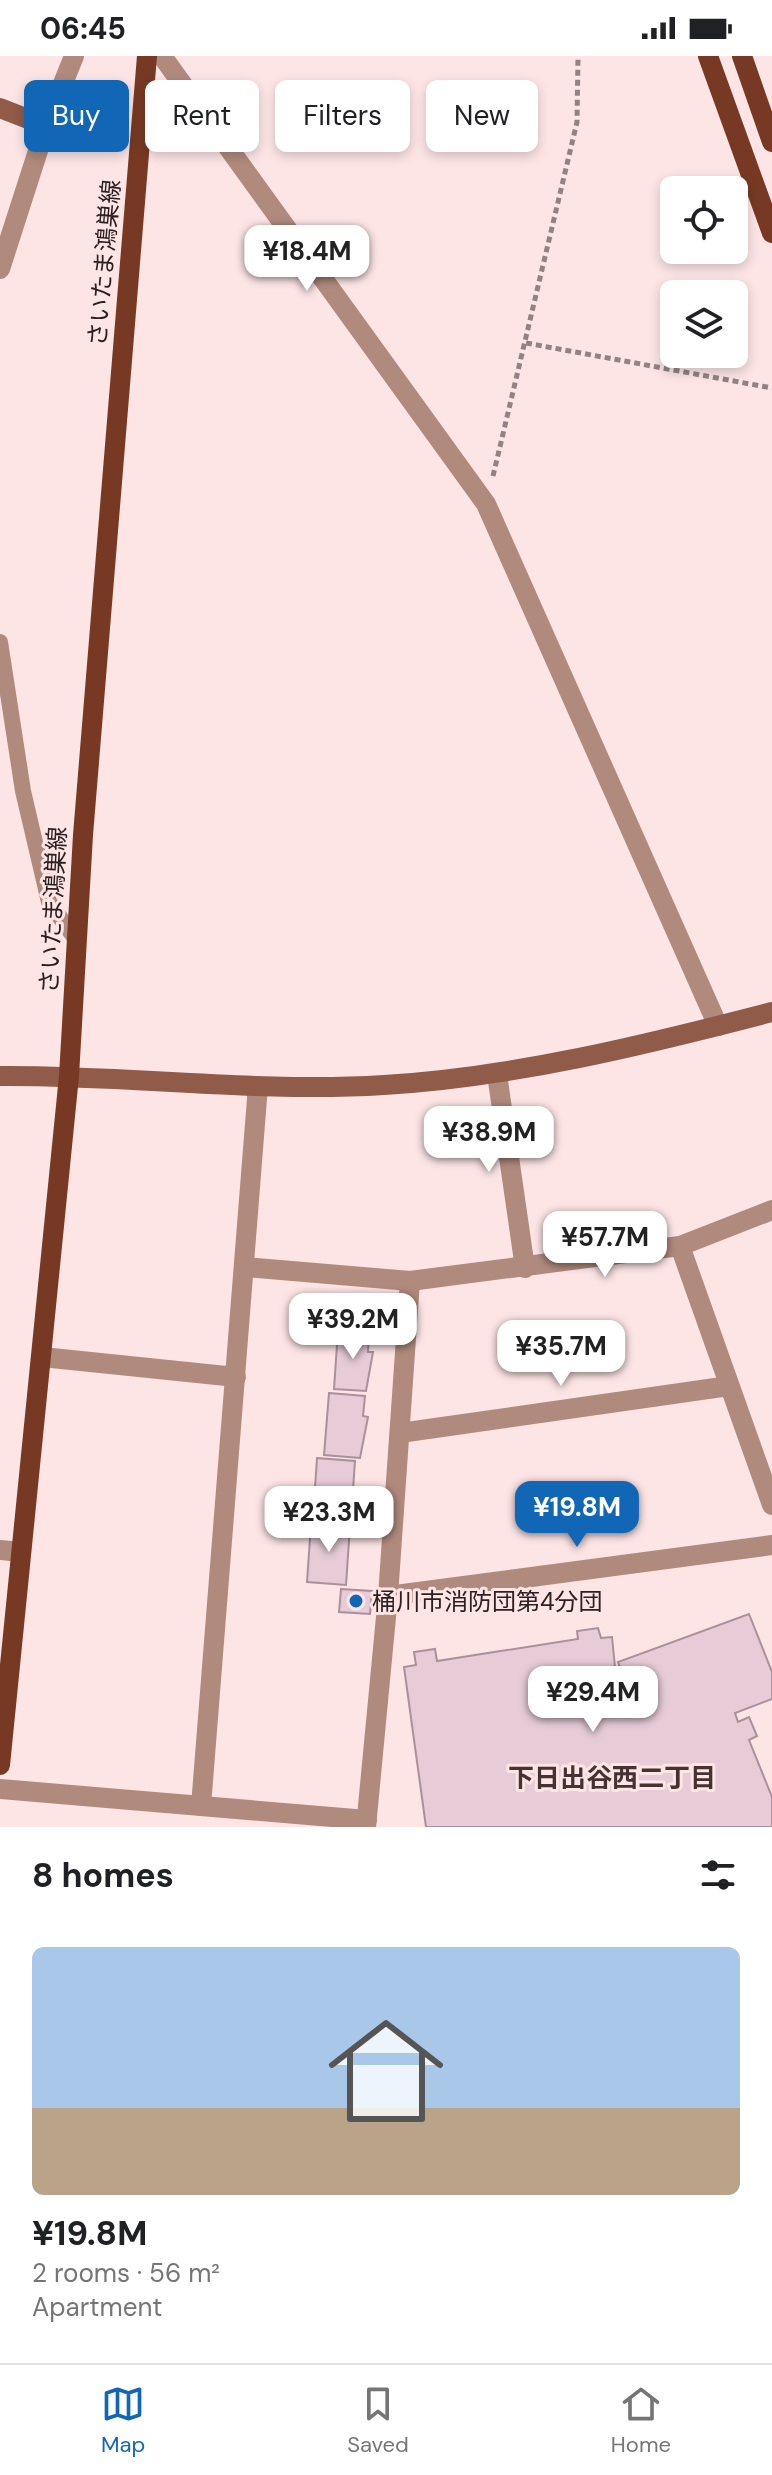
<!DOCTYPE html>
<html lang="en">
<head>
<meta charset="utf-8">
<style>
	body { margin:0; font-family:"DM Sans","Noto Sans JP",sans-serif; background:#f6f6f6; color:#202124; height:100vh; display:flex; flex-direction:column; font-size:30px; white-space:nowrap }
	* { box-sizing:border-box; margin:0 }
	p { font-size:26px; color:#757577 }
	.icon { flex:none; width:44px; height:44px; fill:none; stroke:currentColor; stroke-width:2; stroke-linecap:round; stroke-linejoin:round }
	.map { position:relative; height:1771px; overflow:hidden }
	.details { display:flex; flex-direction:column; background:#fff; flex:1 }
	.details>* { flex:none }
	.top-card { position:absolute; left:24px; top:24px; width:724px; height:72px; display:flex; gap:16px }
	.tools { position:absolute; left:660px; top:120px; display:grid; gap:16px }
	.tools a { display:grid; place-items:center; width:88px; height:88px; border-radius:12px; background:#fff; box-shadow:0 4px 12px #0003; font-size:40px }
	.price { position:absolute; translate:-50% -68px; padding:0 18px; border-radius:16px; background:#fff; color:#222; font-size:26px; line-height:52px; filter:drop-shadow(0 2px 4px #0008) }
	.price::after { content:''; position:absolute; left:50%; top:48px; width:24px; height:18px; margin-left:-12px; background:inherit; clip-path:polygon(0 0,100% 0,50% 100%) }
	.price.on { background:#1167b5; color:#fff }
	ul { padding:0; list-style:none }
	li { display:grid; align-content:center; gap:16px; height:424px; padding:0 32px }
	li span { display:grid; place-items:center; height:248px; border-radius:12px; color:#555 }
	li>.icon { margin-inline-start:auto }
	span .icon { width:144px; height:144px; fill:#fffc; stroke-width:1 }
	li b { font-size:34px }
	h2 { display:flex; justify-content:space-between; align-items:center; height:96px; padding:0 32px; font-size:34px }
	.tag { padding:0 28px; border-radius:12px; background:#fff; box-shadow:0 4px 12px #0003; font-size:28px; line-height:72px }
	.tag.on { background:#1167b5; color:#fff }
	.status { display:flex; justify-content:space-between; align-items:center; height:56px; padding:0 40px; background:#fff; direction:ltr }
	.status svg { height:22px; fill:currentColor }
	.menu { display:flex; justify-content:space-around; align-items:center; height:112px; border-top:2px solid #e0e0e0; background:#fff; font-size:22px; color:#757577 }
	.menu a { display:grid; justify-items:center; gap:4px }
	.menu .on { color:#1167b5 }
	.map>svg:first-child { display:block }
</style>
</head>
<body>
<div class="status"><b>06:45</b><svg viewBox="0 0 49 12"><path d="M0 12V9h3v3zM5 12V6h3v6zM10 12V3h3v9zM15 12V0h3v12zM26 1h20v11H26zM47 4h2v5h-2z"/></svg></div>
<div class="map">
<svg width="772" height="1771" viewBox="0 0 772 1771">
	<rect width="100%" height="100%" fill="#fde5e6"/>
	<!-- building -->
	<g fill="#e7ccd8" stroke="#aa909b" stroke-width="2">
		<polygon points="338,1274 369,1276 368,1296 373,1296 366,1335 334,1333"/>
		<polygon points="329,1337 365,1340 363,1360 368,1361 360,1402 324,1399"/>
		<polygon points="317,1402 355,1405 351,1463 313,1461"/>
		<polygon points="311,1468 350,1470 346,1529 307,1526"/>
		<polygon points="341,1533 372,1535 370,1558 339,1556"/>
		<polygon points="749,1558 772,1616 772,1643 735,1657 738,1666 749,1661 757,1680 749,1684 772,1741 772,1771 426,1771 404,1611 416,1609 414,1596 435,1593 437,1605 578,1583 577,1575 598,1572 601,1582 612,1581 620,1661 635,1654 618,1606"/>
	</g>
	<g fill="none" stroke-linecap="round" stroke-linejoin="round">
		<!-- path -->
		<g stroke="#938283" stroke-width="5" stroke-dasharray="6 4" stroke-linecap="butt">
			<polyline points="526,287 772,332"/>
			<polyline points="493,420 577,66 578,0"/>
		</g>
		<!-- lane -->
		<polyline stroke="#b08a7d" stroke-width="16" points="0,586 23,735 49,846 77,885"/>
		<!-- street -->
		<g stroke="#b08a7d" stroke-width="20">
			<polyline points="162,0 486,448 718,970"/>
			<polyline points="0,213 46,70 74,0"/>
			<polyline points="497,1018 525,1212"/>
			<polyline points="680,1190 772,1449"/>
			<polyline points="245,1211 410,1225 680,1190 772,1154"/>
			<polyline points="42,1301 236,1321"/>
			<polyline points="400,1377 729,1330"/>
			<polyline points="0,1494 21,1496"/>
			<polyline points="388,1540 772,1489"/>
			<polyline points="0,1733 367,1764"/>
			<polyline points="201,1750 258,1030"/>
			<polyline points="366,1771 388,1540 410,1225"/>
		</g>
		<!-- secondary -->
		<g stroke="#905b49" stroke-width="20">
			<polyline points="0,52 46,70"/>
			<path d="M0 1020C128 1019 256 1037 384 1029 515 1021 645 989 772 956"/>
		</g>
		<!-- primary -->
		<g stroke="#773923" stroke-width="20">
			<polyline points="708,0 772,177"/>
			<polyline points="742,0 772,86"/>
			<polyline points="0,1709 69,1020 83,779 147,0"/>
		</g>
	</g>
	<!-- markers -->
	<circle fill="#1167b5" stroke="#fde5e6" stroke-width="3" cx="356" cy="1545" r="8"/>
	<g text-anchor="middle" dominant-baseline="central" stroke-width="6" stroke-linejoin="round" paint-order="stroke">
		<!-- street labels -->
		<g font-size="24" fill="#2b2021" stroke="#fde5e6">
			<text transform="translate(104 207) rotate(-85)">さいたま鴻巣線</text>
			<text transform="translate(53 854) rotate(-87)">さいたま鴻巣線</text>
		</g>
		<!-- poi labels -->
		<g font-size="24" fill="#2b2021" stroke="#fde5e6" text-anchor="start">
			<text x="372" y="1545">桶川市消防団第4分団</text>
		</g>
		<!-- neighbourhood labels -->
		<g font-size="26" font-weight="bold" fill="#483133" stroke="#fde5e6">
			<text x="612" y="1722">下日出谷西二丁目</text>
		</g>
	</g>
</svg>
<div class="tools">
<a><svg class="icon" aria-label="locate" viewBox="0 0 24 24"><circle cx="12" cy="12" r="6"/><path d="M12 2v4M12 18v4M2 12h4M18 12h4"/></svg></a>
<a><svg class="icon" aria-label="layers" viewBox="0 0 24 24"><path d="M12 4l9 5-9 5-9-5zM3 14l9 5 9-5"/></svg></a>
</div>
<b class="price" style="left:307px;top:237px">¥18.4M</b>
<b class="price" style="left:489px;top:1118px">¥38.9M</b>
<b class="price" style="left:605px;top:1223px">¥57.7M</b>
<b class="price" style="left:353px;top:1305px">¥39.2M</b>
<b class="price" style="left:561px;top:1332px">¥35.7M</b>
<b class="price on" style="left:577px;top:1493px">¥19.8M</b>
<b class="price" style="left:329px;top:1498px">¥23.3M</b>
<b class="price" style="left:593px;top:1678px">¥29.4M</b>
<div class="top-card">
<a class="tag on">Buy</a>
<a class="tag">Rent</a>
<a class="tag">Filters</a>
<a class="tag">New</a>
</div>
</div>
<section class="details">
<h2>8 homes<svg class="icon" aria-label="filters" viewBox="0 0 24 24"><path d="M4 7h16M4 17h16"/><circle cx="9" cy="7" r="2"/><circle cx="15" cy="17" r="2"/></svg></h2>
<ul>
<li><span style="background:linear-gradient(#a9c7e8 65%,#b9a48a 0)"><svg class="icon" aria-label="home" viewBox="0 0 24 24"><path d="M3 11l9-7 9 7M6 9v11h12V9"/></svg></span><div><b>¥19.8M</b><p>2 rooms · 56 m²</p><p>Apartment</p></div></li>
</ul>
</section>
<nav class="menu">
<a class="on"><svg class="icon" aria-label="map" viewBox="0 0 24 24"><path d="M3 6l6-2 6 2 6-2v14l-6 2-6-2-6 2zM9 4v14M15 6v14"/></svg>Map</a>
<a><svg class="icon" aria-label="saved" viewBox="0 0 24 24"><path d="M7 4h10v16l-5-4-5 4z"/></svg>Saved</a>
<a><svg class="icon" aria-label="home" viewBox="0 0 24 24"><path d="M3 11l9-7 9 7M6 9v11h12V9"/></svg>Home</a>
</nav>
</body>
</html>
